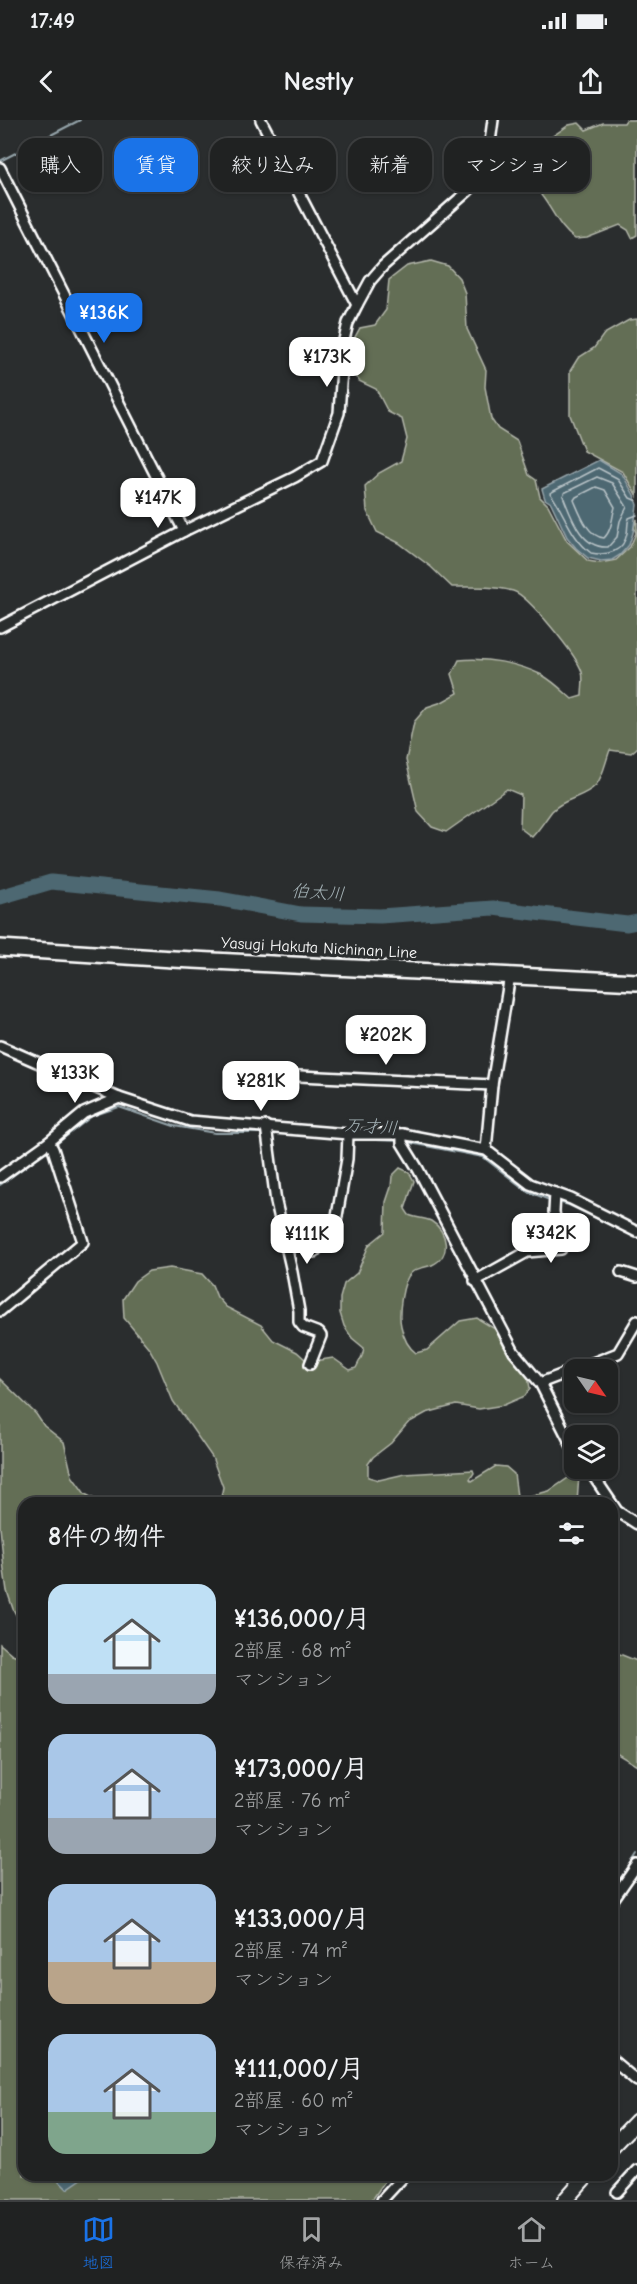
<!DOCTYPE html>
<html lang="ja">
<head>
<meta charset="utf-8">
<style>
	body { margin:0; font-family:"Comic Neue","Klee One",sans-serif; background:#2d2f2f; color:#f1f3f6; height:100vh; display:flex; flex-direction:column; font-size:22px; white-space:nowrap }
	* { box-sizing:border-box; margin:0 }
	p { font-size:20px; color:#a2a4a5 }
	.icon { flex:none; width:33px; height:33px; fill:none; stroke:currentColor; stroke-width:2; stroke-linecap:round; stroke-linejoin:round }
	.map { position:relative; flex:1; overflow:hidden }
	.sheet { position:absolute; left:18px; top:1377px; width:600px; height:684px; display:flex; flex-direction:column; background:#202222; border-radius:18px; box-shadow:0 2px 4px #0004,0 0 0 2px #3d3f40 }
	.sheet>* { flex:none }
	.hud { position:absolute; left:18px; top:18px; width:602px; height:54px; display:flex; gap:12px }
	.needle { width:39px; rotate:124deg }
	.buttons { position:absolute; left:564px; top:1239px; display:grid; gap:12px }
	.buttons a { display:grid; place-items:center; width:54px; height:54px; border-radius:12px; background:#202222; box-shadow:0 2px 4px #0004,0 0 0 2px #3d3f40; font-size:30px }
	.price { position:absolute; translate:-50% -51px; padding:0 14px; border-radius:12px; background:#fff; color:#222; font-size:20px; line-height:39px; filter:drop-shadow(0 2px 3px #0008) }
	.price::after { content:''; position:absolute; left:50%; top:36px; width:18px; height:14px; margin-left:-9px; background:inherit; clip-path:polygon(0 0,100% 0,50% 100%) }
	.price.selected { background:#1a73e8; color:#fff }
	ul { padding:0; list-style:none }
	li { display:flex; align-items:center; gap:18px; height:150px; padding:0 30px }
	li span { display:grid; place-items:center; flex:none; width:168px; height:120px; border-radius:18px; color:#555 }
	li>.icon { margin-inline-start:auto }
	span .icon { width:72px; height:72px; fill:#fffc; stroke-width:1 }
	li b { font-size:26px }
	h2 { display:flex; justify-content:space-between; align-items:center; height:72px; padding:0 30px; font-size:26px }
	.pill { padding:0 21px; border-radius:18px; background:#202222; box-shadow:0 2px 4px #0004,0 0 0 2px #3d3f40; font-size:21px; line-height:54px }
	.pill.selected { background:#1a73e8; color:#fff }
	.status { display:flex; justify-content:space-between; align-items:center; height:42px; padding:0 30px; background:#202222; direction:ltr }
	.status svg { height:16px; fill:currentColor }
	header { display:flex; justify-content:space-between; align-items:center; height:78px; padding:0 30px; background:#202222; font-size:27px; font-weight:700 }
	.dock { display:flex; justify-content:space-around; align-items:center; height:84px; border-top:2px solid #3d3f40; background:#202222; font-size:16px; color:#a2a4a5 }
	.dock a { display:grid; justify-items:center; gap:3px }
	.dock .selected { color:#1a73e8 }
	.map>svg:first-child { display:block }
</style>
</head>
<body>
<div class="status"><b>17:49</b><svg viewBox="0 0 49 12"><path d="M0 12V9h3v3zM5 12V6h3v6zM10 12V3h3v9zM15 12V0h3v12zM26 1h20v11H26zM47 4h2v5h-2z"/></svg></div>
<header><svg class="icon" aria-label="back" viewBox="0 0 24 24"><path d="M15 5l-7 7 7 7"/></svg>Nestly<svg class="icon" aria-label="share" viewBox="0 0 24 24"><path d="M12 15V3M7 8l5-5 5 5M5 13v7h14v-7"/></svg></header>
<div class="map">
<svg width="637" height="2080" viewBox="0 0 637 2080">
	<rect width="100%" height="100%" fill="#2a2d2e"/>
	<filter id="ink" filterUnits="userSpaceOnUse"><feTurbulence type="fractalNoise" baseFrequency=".0167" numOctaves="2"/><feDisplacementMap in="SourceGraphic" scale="12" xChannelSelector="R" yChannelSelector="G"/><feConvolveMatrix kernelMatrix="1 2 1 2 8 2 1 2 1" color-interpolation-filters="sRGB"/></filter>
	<g filter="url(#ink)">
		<!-- green -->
		<g fill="#646e54" stroke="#b2b6aa" stroke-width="1.5">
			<path d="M626 0H637V115L632 118 628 110 620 105 587 118 575 119C559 108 553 90 541 75L557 55C546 44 545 35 547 20L569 5 579 3 586 10 603 3H624Z"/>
			<path d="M431 141 448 146 459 158 465 173 467 209 486 250 485 267 491 299 498 309 517 321 529 355 536 360 540 377 548 385 567 421 588 441 600 443 616 440 630 427 636 413 634 407 637 399V628L631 633 610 630C606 640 603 657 596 665 584 678 564 678 552 691 545 700 540 709 532 717L520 708 521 675 507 669 446 712 432 707 418 692 406 640 414 602 427 587 442 582 458 573 452 554 459 540C486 537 517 543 542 555 553 561 563 571 572 579L582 576C582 569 584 559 582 552 577 536 528 475 513 471 493 466 472 467 452 467L431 447 399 423 377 412 367 391 365 366 379 353 401 341 407 319 402 299 388 292 376 269 359 261 351 248 350 226 360 208 375 205 386 190 389 160 407 146Z"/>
			<polygon points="637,199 637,376 623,352 584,331 570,295 570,251 578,238 594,228 604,214 629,200"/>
			<path d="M400 1048 409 1052 414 1061 405 1089 409 1095C415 1098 425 1098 431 1101 448 1111 452 1136 432 1145 425 1148 417 1147 411 1153 402 1161 398 1194 401 1206 403 1216 408 1227 416 1233L427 1230 460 1201 477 1198 495 1209 528 1257 530 1268 525 1276 504 1285 479 1289 456 1285 426 1293 408 1303 391 1323 373 1337 368 1344V1357L379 1360 405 1354 473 1350 474 1353 470 1359 472 1361 496 1346 506 1347 514 1354 517 1376 522 1378 549 1371 574 1354 579 1355 577 1383H220L223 1367 212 1337 173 1281 157 1242 149 1228 124 1198 123 1179 135 1161 149 1151 170 1148 202 1154 212 1165 217 1177 226 1187 261 1205 273 1220 297 1232 306 1240 314 1241 333 1238 350 1250 356 1248 362 1236 364 1228 352 1218 344 1206 340 1193V1178L344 1164 357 1153 369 1125 385 1112 386 1082 391 1067 392 1056Z"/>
			<polygon points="0,1259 36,1294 44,1306 64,1322 72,1356 85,1374 102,1383 24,1383 24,1510 13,1489 7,1471 4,1450 0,1406"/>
			<polygon points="0,1524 12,1534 24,1538 24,2055 389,2055 372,2080 0,2080"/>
			<polygon points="612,1531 637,1541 637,1646 616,1633 612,1633"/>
		</g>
		<!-- water -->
		<g fill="#4e6872" stroke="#95a4aa" stroke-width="1.5">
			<polygon points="599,340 622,354 634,375 637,385 633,413 629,425 620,435 612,440 601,441 588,438 576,428 567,417 551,383 545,379 542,369"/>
			<polygon points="53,2055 81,2055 83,2058 67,2069"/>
		</g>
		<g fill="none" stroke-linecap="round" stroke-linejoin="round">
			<!-- shore -->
			<g stroke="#b8c3c7" stroke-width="1.5">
				<path d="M597 357 612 363 627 387 620 401 617 417 608 427C581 429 571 396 563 376L564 373Z"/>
				<path d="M596 367 605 370 615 387C612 397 612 411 604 418 588 417 580 394 574 380L576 377Z"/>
				<path d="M637 381 630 378 617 358 598 348 550 373C565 393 570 417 591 433 607 436 624 432 627 413 628 408 627 404 629 398L637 395"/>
			</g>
			<!-- stream -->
			<g stroke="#95a4aa" stroke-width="2">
				<polyline points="0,41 80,0"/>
				<polyline points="271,1013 346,1019"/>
				<polyline points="351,1019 400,1021"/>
				<polyline points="405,1022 483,1037 527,1071 552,1081"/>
				<polyline points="55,1025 92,996 119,987 174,1006 215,1013 265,1013"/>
				<polyline points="0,1065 51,1028"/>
				<polyline points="558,1082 569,1085 637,1118"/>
				<polyline points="612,1773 637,1734"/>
				<polyline points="376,2080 395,2055"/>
			</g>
			<!-- river -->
			<polyline stroke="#4e6872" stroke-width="15" points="0,777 51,762 220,779 301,794 380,796 493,788 627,804 637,802"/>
			<defs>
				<g id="minor">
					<polyline points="261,0 357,185"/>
					<polyline points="0,48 184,411"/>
					<polyline points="0,507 184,411 295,357 322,341 339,293 344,220 348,203 357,185 370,161 383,146 468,71 483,55 487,44 493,0"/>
					<polyline points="0,926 119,978 190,1001 348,1014 402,1014 486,1030 530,1064 571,1079 637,1112"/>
					<polyline points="278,955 492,965"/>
					<polyline points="266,1006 276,1082 292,1152 299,1191 299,1202 303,1207 319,1213 321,1216 310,1244"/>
					<polyline points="402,1014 402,1023 418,1049 514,1232 540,1263 574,1330"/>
					<polyline points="486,1030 492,965 510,855"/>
					<polyline points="0,1057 49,1022 84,993 119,978"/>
					<polyline points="283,1112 300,1112 311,1132 314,1132 323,1123 334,1120"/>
					<polyline points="300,1112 334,1113 347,1039 348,1014"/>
					<polyline points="621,1152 637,1157"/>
					<polyline points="475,1161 527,1132 561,1129 554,1092 555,1073"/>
					<polyline points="0,1191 83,1122 53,1029 49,1022"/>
					<polyline points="575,1250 618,1233 637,1201"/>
					<polyline points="540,1263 574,1250"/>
					<polyline points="588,1348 617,1391 637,1404"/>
					<polyline points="612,1781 637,1745"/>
					<polyline points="612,1940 637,1961"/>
					<polyline points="617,2072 637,2050"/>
					<polyline points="382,2080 405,2055"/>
				</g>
				<g id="secondary">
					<polyline points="612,2027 637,2001"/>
					<polyline points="565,2080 587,2055"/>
				</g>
				<polyline id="primary" points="0,828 173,839 637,862"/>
			</defs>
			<!-- minor casing -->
			<use href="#minor" stroke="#fff" stroke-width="14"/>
			<!-- secondary casing -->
			<use href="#secondary" stroke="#fff" stroke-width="18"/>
			<!-- primary casing -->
			<use href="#primary" stroke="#fff" stroke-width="20"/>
			<!-- minor -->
			<use href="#minor" stroke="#2a2d2e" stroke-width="9"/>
			<!-- secondary -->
			<use href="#secondary" stroke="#2a2d2e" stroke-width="14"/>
			<!-- primary -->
			<use href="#primary" stroke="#2a2d2e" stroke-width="15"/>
		</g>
	</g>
	<g text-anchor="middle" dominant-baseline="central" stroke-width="6" stroke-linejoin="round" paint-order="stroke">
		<!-- street labels -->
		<g font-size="16" fill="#fff" stroke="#2a2d2e">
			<text transform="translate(319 828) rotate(3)">Yasugi Hakuta Nichinan Line</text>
		</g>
		<!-- water labels -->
		<g font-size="18" font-style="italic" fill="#a6b4b8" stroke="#2a2d2e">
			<text transform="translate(318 773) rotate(4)">伯太川</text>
			<text transform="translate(371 1007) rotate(4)">万才川</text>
		</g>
	</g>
</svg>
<div class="buttons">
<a><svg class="needle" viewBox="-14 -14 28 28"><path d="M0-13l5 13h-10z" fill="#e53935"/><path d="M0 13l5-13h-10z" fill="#a2a4a5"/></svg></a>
<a><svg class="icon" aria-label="layers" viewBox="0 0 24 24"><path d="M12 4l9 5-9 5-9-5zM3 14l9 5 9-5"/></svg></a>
</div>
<b class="price selected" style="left:104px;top:224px">¥136K</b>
<b class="price" style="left:327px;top:268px">¥173K</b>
<b class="price" style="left:158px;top:409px">¥147K</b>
<b class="price" style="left:386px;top:946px">¥202K</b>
<b class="price" style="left:75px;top:984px">¥133K</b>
<b class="price" style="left:261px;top:992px">¥281K</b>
<b class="price" style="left:551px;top:1144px">¥342K</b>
<b class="price" style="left:307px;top:1145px">¥111K</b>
<div class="hud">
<a class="pill">購入</a>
<a class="pill selected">賃貸</a>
<a class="pill">絞り込み</a>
<a class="pill">新着</a>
<a class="pill">マンション</a>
</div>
<section class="sheet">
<h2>8件の物件<svg class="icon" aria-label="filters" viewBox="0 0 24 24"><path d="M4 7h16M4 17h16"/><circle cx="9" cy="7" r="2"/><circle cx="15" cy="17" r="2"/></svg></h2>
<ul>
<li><span style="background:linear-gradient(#bfe0f5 75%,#9aa5b1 0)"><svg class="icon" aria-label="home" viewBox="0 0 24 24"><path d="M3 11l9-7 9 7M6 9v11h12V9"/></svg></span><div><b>¥136,000/月</b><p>2部屋 · 68 m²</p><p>マンション</p></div></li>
<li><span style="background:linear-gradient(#a9c7e8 70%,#9aa5b1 0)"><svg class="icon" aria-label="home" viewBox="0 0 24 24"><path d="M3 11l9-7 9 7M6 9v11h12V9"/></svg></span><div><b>¥173,000/月</b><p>2部屋 · 76 m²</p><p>マンション</p></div></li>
<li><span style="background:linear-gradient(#a9c7e8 65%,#b9a48a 0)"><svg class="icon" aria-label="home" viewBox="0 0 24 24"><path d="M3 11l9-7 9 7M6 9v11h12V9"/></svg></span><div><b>¥133,000/月</b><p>2部屋 · 74 m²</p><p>マンション</p></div></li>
<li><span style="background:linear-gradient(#a9c7e8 65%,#7fa58c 0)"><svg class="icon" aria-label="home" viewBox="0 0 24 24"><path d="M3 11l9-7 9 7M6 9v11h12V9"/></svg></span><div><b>¥111,000/月</b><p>2部屋 · 60 m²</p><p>マンション</p></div></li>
</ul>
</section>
</div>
<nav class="dock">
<a class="selected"><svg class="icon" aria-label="map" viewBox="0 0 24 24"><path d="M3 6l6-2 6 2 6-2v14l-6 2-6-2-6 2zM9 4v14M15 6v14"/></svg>地図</a>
<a><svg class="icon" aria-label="saved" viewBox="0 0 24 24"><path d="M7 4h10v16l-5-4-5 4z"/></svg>保存済み</a>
<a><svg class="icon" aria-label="home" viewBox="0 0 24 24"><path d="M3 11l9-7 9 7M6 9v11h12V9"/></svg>ホーム</a>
</nav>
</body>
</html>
